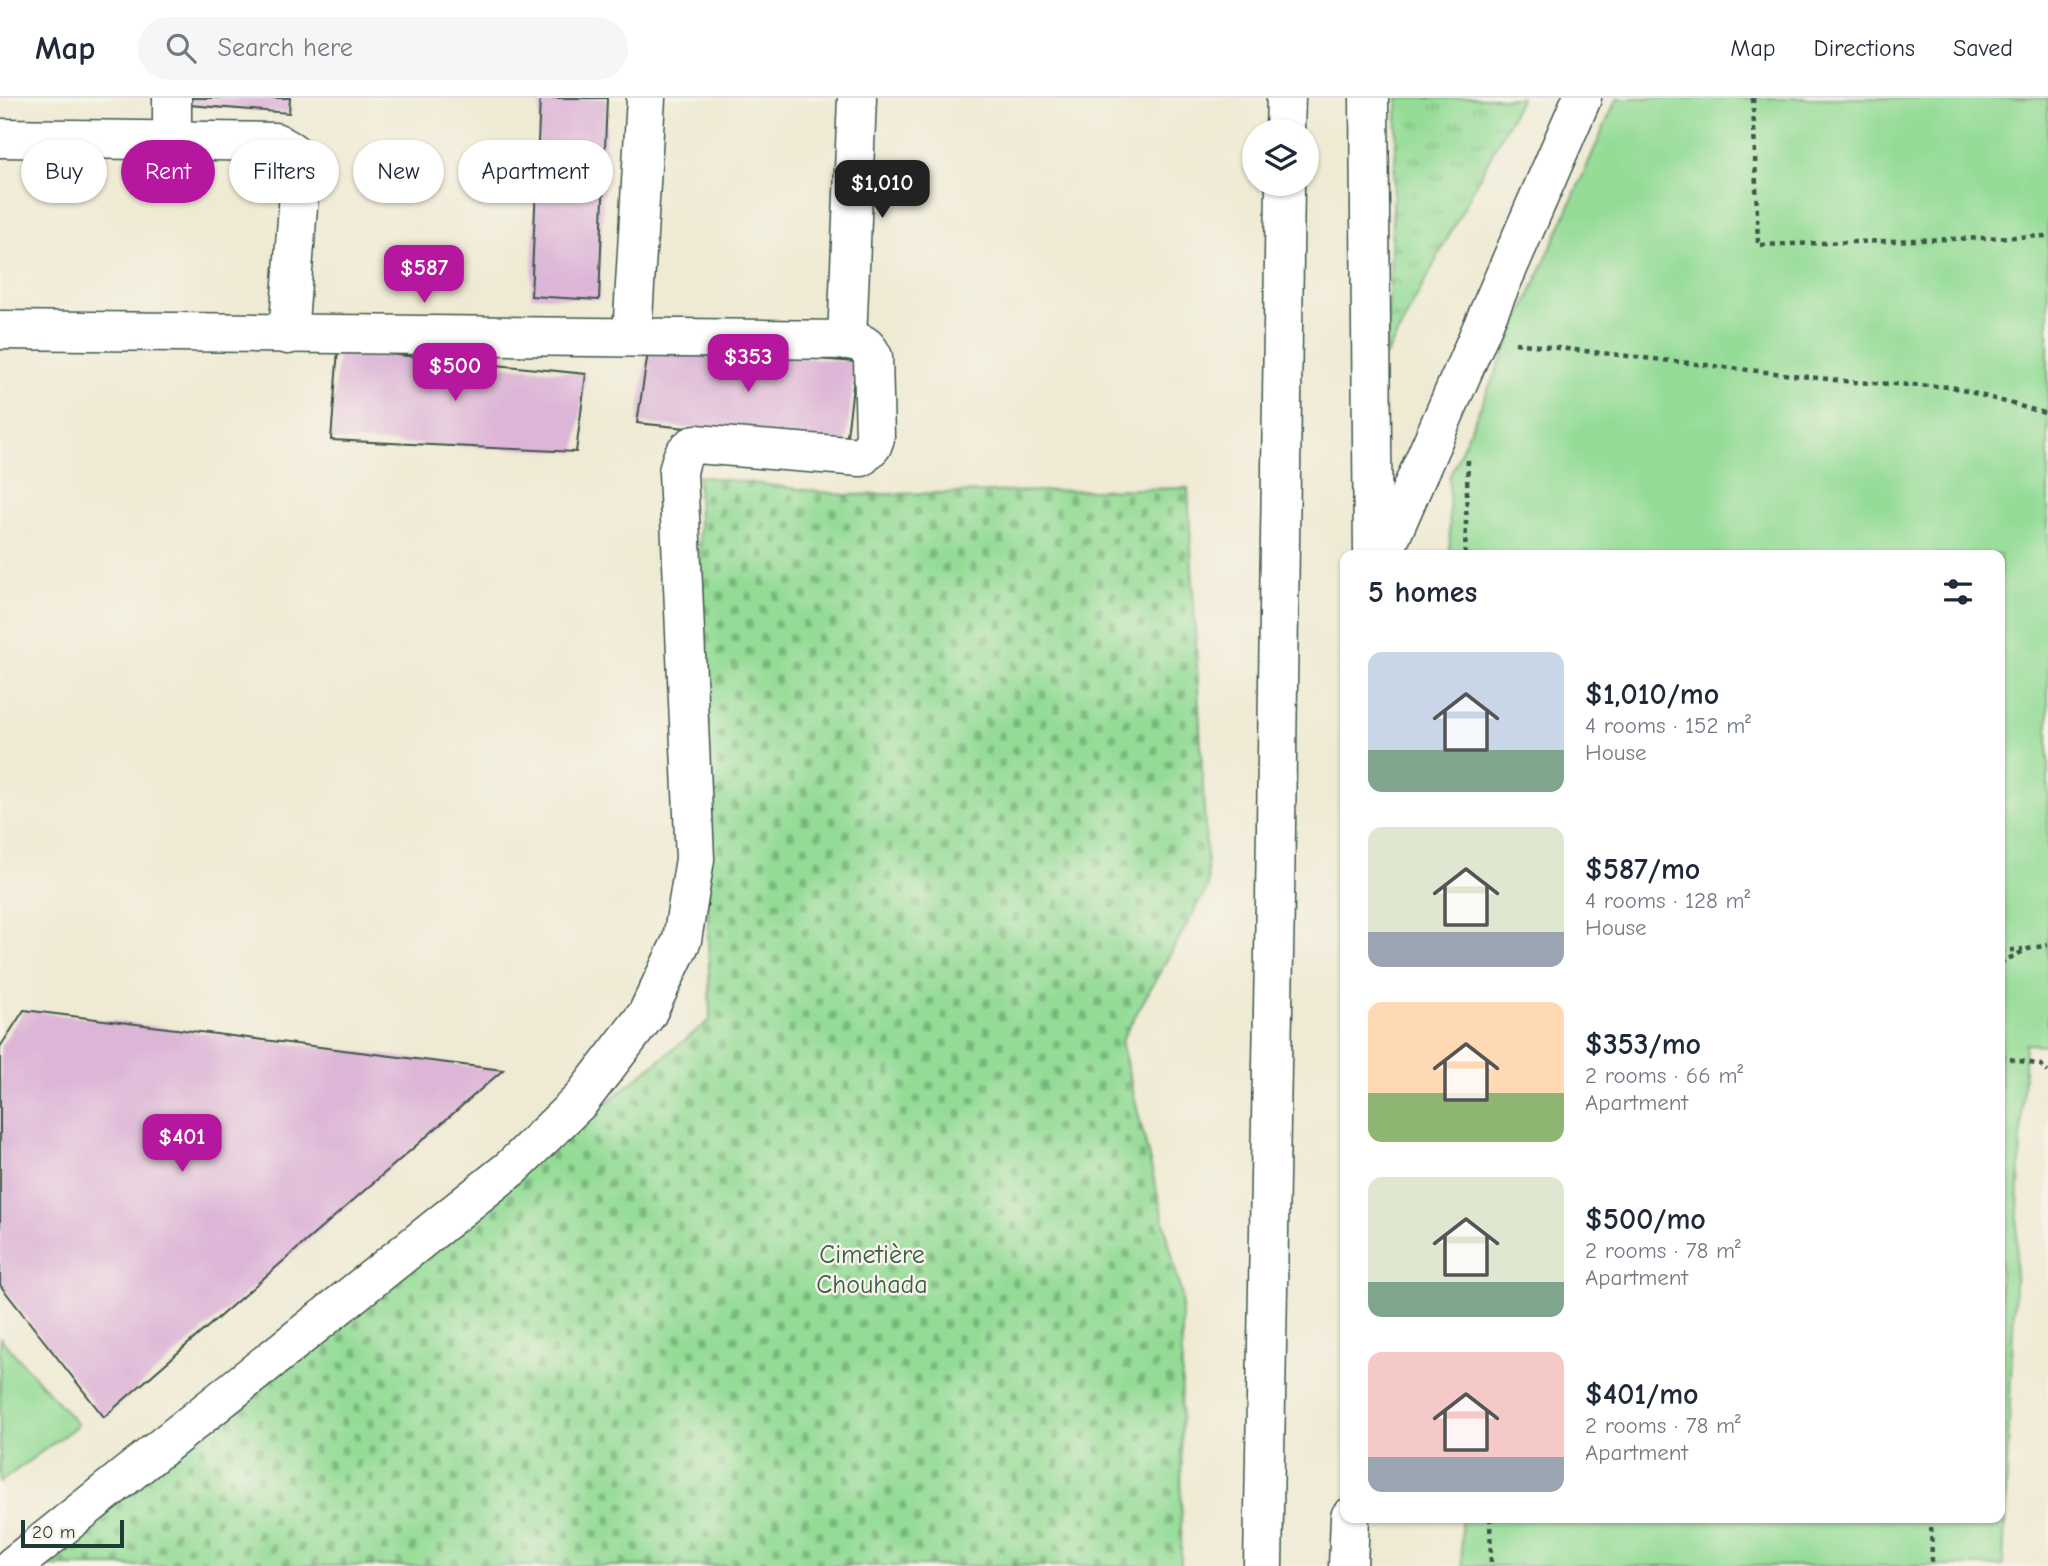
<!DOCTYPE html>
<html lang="en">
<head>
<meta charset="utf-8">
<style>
	body { margin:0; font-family:"Comic Neue",sans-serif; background:#f6f6f7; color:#1f2937; height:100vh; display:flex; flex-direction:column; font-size:26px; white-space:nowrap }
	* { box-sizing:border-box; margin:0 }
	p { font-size:23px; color:#747a83 }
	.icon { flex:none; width:38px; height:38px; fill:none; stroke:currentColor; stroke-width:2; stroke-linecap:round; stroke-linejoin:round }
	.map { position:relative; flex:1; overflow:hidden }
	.panel { position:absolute; left:1340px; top:452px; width:665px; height:973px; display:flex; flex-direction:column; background:#fff; border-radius:14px; box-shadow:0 2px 5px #0004 }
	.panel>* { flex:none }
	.top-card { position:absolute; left:21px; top:42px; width:665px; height:63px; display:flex; gap:14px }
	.controls { position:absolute; left:1242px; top:21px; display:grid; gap:14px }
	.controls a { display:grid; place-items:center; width:77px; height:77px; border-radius:50%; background:#fff; box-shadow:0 2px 5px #0004; font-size:35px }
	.scale { position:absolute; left:21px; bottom:18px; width:103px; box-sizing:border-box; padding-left:7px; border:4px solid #1f3d34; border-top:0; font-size:19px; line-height:24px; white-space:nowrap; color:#1f3d34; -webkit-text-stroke:5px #f7f3e8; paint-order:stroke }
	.price { position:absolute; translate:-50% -60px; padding:0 16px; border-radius:14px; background:#b5179e; color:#fff; font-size:23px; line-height:46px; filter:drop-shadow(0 2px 4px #0008) }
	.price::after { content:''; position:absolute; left:50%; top:42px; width:21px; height:16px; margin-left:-10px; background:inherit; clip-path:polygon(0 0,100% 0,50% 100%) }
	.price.on { background:#222; color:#fff }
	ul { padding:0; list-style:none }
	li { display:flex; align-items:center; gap:21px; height:175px; padding:0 28px }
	li span { display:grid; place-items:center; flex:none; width:196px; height:140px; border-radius:14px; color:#555 }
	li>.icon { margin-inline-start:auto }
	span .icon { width:84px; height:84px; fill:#fffc; stroke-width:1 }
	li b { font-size:30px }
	h2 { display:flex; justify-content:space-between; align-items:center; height:84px; padding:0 28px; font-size:30px }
	.pill { padding:0 24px; border-radius:32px; background:#fff; box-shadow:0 2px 5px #0004; font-size:24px; line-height:63px }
	.pill.on { background:#b5179e; color:#fff }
	header { display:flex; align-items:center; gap:42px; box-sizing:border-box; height:98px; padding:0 35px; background:#fff; border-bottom:2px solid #e0e1e3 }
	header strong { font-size:33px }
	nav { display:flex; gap:38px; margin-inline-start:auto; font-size:24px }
	.search { width:490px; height:63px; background:#f6f6f7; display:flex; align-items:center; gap:18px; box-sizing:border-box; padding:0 24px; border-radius:38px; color:#747a83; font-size:26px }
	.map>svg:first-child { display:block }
</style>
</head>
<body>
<header>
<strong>Map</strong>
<div class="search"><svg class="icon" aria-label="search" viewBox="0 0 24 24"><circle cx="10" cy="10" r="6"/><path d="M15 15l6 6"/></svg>Search here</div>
<nav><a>Map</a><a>Directions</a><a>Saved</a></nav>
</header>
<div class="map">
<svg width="2048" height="1468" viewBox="0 0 2048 1468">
	<defs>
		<pattern id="grass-tufts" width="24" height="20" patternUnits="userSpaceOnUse" patternTransform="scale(1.75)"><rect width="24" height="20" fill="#94dc96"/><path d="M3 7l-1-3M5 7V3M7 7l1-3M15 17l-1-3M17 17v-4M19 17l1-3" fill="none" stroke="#78b47b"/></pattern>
		<pattern id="cemetery-stones" width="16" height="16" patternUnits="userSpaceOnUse" patternTransform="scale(1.75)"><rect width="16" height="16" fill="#94dc96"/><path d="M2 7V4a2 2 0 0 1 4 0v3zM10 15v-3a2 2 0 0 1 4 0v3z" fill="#78b47b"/></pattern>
	</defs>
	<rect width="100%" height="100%" fill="#f7f3e8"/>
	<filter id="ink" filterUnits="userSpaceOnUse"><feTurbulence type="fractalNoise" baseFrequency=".0143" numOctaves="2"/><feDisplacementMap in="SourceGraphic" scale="14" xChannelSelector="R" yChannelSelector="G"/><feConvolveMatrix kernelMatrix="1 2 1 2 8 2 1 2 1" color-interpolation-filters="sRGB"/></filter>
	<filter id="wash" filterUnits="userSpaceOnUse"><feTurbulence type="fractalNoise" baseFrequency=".00686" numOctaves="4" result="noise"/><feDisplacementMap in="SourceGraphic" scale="28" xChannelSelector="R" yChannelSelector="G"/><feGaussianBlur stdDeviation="1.57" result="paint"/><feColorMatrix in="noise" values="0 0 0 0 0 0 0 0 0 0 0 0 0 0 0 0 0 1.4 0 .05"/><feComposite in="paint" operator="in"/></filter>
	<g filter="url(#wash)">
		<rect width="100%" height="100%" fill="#efead3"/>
		<!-- grass -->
		<polygon fill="url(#grass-tufts)" stroke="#5a8c65" stroke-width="2" points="1398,0 1521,0 1386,258"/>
		<!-- cemetery -->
		<polygon fill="url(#cemetery-stones)" stroke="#5a8c65" stroke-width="2" points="698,378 845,397 1188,390 1208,789 1121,943 1182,1199 1181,1468 24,1468 710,922"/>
		<!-- garden -->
		<g fill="#94dc96" stroke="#5a8c65" stroke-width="2">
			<polygon points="1617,0 2048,0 2048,947 2025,946 2003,1468 1462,1468 1461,1419 2000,1419 2000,457 1450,457 1449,380"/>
			<polygon points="0,1240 78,1327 0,1384"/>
		</g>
		<g id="blocks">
			<!-- building -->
			<g fill="#ddb5d7">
				<polygon points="189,0 290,0 289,15 189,7"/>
				<polygon points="540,0 607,0 599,202 531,198"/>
				<polygon points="649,248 856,264 846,346 637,325"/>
				<polygon points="338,251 586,276 576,354 331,342"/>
				<polygon points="24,912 503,972 104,1319 0,1187 0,949"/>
			</g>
		</g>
	</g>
	<g filter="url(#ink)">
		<use href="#blocks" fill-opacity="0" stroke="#3e574c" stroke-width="2"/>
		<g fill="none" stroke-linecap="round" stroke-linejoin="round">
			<defs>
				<g id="minor">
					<polyline points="0,40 275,44 292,54 301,70 288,237"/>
					<polyline points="172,43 172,0"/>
					<path d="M0 232 847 242C861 244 867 246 873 259L875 340 872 348 861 359 696 346C683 352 681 360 678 374L695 761 682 842 647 916 580 1003 511 1070 13 1468"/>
					<polyline points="632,238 646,0"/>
					<polyline points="847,242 857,0"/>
				</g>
				<g id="highway">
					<polyline points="1369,0 1373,457"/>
					<polyline points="1285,33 1286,0"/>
					<polyline points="1383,457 1582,0"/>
					<polyline points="1263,1468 1275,800 1285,86"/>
					<polyline points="1348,1468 1350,1419"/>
				</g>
			</defs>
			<!-- minor casing -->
			<use href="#minor" stroke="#3e574c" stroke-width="41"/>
			<!-- highway casing -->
			<use href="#highway" stroke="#3e574c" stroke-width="41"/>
			<!-- path -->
			<g stroke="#3e574c" stroke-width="4.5" stroke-dasharray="5 5" stroke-linecap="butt">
				<polyline points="1753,0 1758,147 2048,138"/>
				<polyline points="1515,245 1853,284 1952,289 2048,316"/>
				<polyline points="1465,457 1468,360"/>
				<polyline points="2000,853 2023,851"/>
				<polyline points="2000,865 2028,851 2048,847"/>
				<polyline points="2000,959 2041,967 2048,974"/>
				<polyline points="1490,1419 1491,1468"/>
				<polyline points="1931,1419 1932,1468"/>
			</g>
			<!-- minor -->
			<use href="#minor" stroke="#fff" stroke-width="38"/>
			<!-- highway -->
			<use href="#highway" stroke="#fff" stroke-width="38"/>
		</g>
	</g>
	<g text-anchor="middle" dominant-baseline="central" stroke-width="5" stroke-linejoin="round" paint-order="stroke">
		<!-- park labels -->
		<g font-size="26" fill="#365d48" stroke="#f7f3e8">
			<text x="872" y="1157">Cimetière<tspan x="872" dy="30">Chouhada</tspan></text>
		</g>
	</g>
</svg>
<div class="controls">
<a><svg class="icon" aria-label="layers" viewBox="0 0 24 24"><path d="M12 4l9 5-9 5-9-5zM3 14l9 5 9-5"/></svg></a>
</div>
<div class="scale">20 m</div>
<b class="price on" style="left:882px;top:122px">$1,010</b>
<b class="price" style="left:424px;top:207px">$587</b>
<b class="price" style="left:748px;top:296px">$353</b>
<b class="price" style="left:455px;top:305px">$500</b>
<b class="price" style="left:182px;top:1076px">$401</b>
<div class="top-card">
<a class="pill">Buy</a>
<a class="pill on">Rent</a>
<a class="pill">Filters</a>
<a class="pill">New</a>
<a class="pill">Apartment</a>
</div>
<section class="panel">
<h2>5 homes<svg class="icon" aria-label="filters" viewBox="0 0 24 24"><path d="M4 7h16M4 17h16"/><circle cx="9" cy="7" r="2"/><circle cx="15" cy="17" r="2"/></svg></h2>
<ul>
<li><span style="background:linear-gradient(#c9d6e8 70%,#7fa58c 0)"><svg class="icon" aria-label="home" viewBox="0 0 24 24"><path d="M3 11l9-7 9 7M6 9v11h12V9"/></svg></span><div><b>$1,010/mo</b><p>4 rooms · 152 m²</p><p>House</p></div></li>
<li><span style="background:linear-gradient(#dfe7d0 75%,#9aa5b1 0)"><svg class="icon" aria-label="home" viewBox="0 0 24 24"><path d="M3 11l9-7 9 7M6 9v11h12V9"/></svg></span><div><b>$587/mo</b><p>4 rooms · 128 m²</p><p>House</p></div></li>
<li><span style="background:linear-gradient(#ffd9b3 65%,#8fb573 0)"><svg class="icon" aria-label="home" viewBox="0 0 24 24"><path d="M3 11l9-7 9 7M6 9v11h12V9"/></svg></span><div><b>$353/mo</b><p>2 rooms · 66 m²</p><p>Apartment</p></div></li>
<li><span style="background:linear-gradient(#dfe7d0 75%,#7fa58c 0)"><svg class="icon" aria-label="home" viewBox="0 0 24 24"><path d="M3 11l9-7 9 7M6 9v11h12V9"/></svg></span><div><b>$500/mo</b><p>2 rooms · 78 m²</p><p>Apartment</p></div></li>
<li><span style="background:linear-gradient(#f6c9c9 75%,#9aa5b1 0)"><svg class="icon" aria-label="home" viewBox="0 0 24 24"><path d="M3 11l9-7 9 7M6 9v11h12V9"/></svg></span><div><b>$401/mo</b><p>2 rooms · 78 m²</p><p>Apartment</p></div></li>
</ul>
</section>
</div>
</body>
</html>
